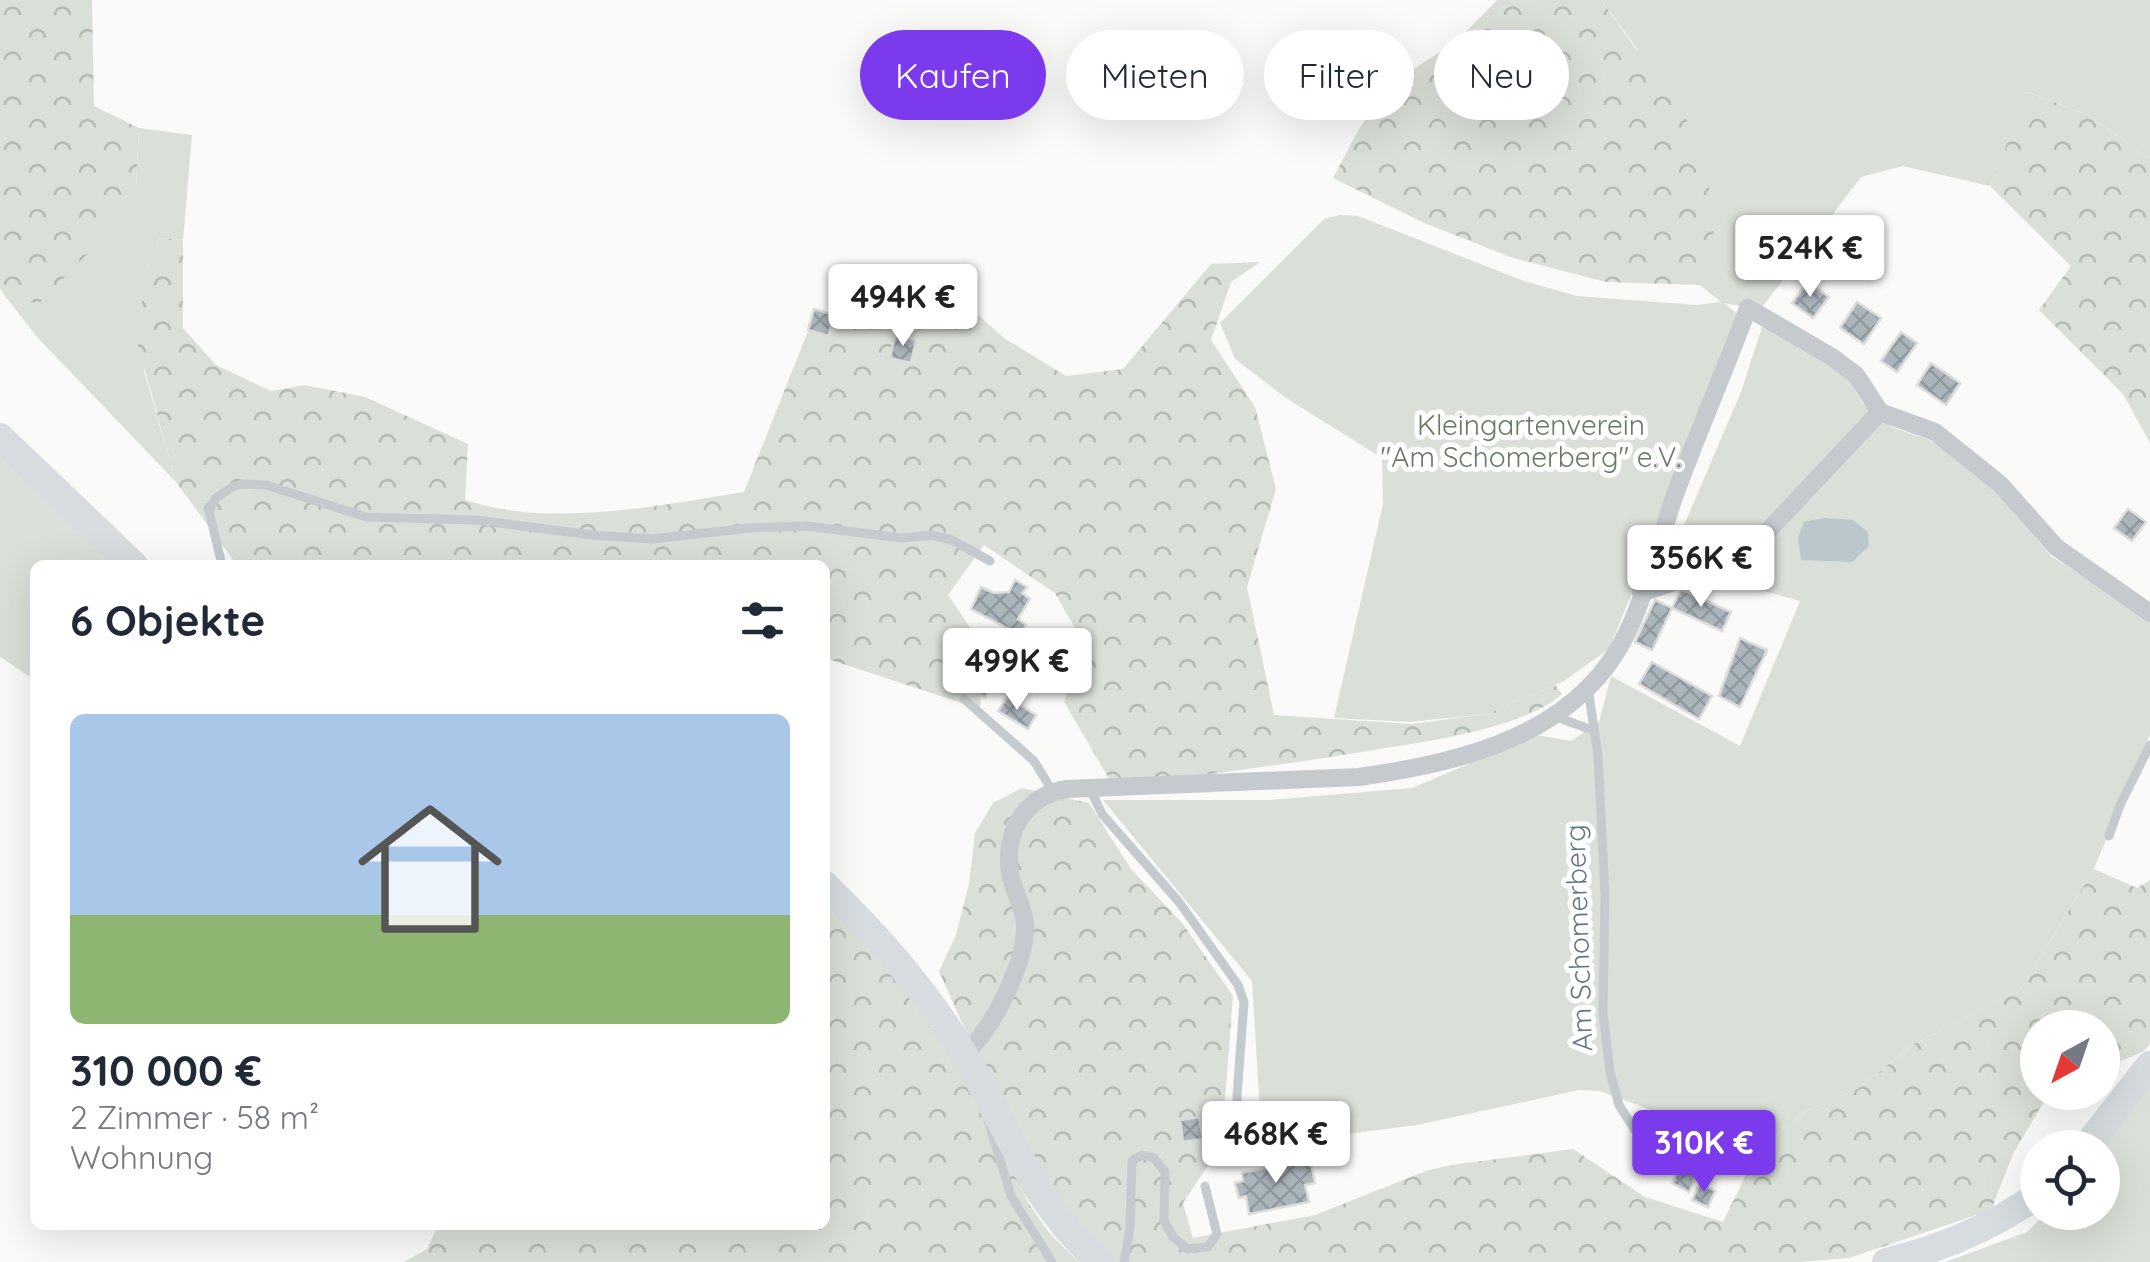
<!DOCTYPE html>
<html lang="de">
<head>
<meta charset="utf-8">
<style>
	body { margin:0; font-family:Quicksand,sans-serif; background:#f6f6f7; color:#1f2937; height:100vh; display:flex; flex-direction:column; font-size:38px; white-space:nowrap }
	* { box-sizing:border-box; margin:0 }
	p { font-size:32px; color:#747a83 }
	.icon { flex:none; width:55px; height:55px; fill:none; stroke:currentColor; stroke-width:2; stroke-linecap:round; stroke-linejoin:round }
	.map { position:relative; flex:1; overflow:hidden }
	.panel { position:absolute; left:30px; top:560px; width:800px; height:670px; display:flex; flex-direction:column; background:#fff; border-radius:15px; box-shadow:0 10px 40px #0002 }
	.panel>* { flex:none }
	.banner { position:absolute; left:860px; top:30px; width:950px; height:90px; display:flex; gap:20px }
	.needle { width:65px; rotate:220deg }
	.tools { position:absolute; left:2020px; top:1010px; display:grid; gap:20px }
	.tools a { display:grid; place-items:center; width:100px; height:100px; border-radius:50%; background:#fff; box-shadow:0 10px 40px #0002; font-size:50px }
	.price { position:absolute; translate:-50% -85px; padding:0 22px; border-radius:10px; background:#fff; color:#222; font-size:32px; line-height:65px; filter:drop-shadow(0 2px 5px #0008) }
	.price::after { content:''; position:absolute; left:50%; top:60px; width:30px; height:22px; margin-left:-15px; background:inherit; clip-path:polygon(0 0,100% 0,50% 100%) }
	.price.selected { background:#7c3aed; color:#fff }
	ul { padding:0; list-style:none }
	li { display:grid; align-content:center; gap:20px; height:530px; padding:0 40px }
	li span { display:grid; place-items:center; height:310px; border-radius:15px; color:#555 }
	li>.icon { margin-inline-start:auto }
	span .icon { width:180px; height:180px; fill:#fffc; stroke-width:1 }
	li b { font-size:42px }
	h2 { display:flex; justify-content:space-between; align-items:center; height:120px; padding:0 40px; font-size:42px }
	.tag { padding:0 35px; border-radius:45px; background:#fff; box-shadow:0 10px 40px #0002; font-size:35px; line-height:90px }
	.tag.selected { background:#7c3aed; color:#fff }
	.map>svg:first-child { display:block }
</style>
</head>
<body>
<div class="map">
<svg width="2150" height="1262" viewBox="0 0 2150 1262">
	<defs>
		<pattern id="forest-crowns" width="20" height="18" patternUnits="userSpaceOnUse" patternTransform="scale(2.5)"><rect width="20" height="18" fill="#dae0d7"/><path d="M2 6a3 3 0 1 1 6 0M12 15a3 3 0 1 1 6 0" fill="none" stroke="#b4bab4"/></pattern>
		<pattern id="building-cross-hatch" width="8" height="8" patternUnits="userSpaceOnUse" patternTransform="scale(2.5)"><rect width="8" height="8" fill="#abb5bc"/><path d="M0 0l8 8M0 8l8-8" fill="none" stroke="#8f989e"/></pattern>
	</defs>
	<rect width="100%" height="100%" fill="#fafaf8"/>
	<!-- green -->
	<g fill="#dae0d7">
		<polygon points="1601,0 2150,0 2150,159 2088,115 2029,92 1990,186 1903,166 1861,177 1760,310 1724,303 1737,314 1717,387 1609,649 1564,681 1487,714 1410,722 1334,718 1383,504 1382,458 1286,398 1235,359 1220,323 1324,219 1340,215 1358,216 1524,281 1577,296 1697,305 1721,302 1700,285 1714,228 1636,47"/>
		<polygon points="139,128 192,135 183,240 160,238 146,271 144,371 176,482 38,338 5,296 38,303 136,187"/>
		<polygon points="1763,324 1848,378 1862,403 1892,427 1929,440 1962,460 1981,475 2051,556 2150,620 2150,734 2094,869 2021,989 1914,1044 1859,1088 1805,1112 1758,1150 1600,1091 1579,1090 1417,1125 1262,1145 1252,981 1103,800 1269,800 1412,788 1537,735 1571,741 1599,722 1611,676 1740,746 1800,601 1713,577 1676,544 1741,392"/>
		<polygon points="0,449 119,565 35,565 35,680 0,657"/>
		<polygon points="2150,1086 2150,1262 1945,1262 2027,1232 2046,1213 2102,1212 2102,1147"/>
	</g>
	<!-- forest -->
	<g fill="url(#forest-crowns)">
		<polygon points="0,0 92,0 94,106 139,128 136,187 104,237 38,304 5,296 0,288"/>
		<polygon points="1497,0 1601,0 1702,141 1715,228 1700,285 1606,282 1510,257 1422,222 1333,178 1359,129 1392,83 1457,41"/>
		<polygon points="2028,92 2088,115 2150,159 2150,443 2123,394 2039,310 2071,266 1990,186"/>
		<path d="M160 238 183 240V328L216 365 271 391 304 385 365 397 468 444 465 500C551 528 656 506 744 492L814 316 849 328 891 308 960 299 1004 338 1066 376 1123 369 1211 264 1260 262 1231 282 1211 340 1255 407 1276 489 1247 587 1274 715 1411 724 1487 714 1555 685 1562 694C1524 728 1430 741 1380 749 1291 764 1203 775 1114 787L1064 702 1084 644 1055 593 984 545 948 595 984 648 980 709 825 658V565H237L176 482 137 342 146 271Z"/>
		<polygon points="1022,788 1089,803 1131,869 1183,924 1233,996 1225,1100 1227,1147 1211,1161 1183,1203 1193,1238 1315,1215 1426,1171 1451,1165 1573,1149 1645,1197 1723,1222 1758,1150 1805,1112 1859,1088 1914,1044 2021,989 2094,869 2137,888 2150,880 2150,1044 2143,1052 2103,1068 2102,1028 2038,1028 2038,1092 2049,1093 2013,1154 1991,1210 1849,1258 1799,1262 1113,1262 1095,1251 1013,1139 939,971 956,935 969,884 975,833 993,803"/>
		<polygon points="825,899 909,990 970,1081 1029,1204 1051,1235 1079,1262 404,1262 427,1249 438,1225 825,1225"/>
	</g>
	<!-- water -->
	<polygon fill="#bac8cb" points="1823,518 1853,520 1868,532 1869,546 1852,562 1801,560 1798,537 1804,522"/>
	<!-- building -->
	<g fill="url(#building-cross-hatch)" stroke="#dcdcda" stroke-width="2.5">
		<polygon points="1808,281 1829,297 1813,318 1792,303"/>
		<polygon points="1857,302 1881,318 1864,344 1840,328"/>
		<polygon points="814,309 834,315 828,336 808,330"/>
		<polygon points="1901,332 1917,343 1897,372 1881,361"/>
		<polygon points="895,336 916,340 911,363 890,358"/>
		<polygon points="1931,363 1960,383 1946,405 1917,385"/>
		<polygon points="2128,509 2146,522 2132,541 2114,528"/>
		<polygon points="1015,580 1027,587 1022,593 1030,599 1018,619 1026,625 1020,635 971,609 981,587 994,593 1009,592"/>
		<polygon points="1681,589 1731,612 1722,631 1672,608"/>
		<polygon points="1655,600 1672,608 1652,650 1635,642"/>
		<polygon points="1047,635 1058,639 1058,645 1077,652 1067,679 1028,664 1038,637 1045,639"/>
		<polygon points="1740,638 1767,650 1740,707 1719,696"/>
		<polygon points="1652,662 1712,696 1699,719 1639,684"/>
		<polygon points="977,675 992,683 985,697 970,690"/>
		<polygon points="1007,697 1036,715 1028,729 998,711"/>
		<polygon points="1199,1117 1203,1139 1183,1142 1180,1120"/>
		<polygon points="1685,1157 1702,1165 1689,1192 1672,1183"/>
		<polygon points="1310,1159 1315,1183 1305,1185 1309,1202 1249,1214 1246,1196 1239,1198 1235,1183 1243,1181 1242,1173"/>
		<polygon points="1700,1183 1715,1191 1708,1207 1692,1200"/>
	</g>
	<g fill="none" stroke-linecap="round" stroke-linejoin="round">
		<!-- service -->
		<g stroke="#c5cace" stroke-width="9">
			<polyline points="222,565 209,511 216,498 232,487 242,484 266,485 366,517 476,520 592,535 652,539 750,528 807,526 902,538 931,535 952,540 990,561"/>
			<polyline points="1588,688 1598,756 1605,894 1603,1013 1610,1072 1619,1105 1635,1130 1669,1146 1741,1164"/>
			<polyline points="964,699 1034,761 1053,792"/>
			<polyline points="1554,716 1592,730"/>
			<polyline points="1090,789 1102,814 1179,902 1238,985 1244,1002 1237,1096 1239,1133"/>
			<polyline points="2109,836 2120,805 2150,745"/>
			<polyline points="988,1120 1011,1196 1052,1262"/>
			<polyline points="1124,1262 1130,1229 1132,1161 1142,1155 1154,1158 1165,1172 1164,1221 1173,1237 1187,1249 1208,1247 1217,1234 1205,1186"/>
		</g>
		<!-- minor -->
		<g stroke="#c5cace" stroke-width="18">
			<polyline points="1641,593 1729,564 1747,553 1880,412 1935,432 2000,484 2056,547 2150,613"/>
			<path d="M964 1054C992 1031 1022 969 1025 932 1027 912 1013 892 1010 873 1004 831 1025 796 1067 789L1359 777C1463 762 1579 735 1628 631 1647 590 1659 543 1673 500 1696 436 1724 373 1748 308L1832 357 1856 375 1880 412"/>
		</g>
		<!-- secondary -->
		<g stroke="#d6dcdf" stroke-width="28">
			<polyline points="0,437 134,565"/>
			<path d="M825 885C878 936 929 994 966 1058 1008 1128 1036 1210 1101 1262"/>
			<polyline points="2085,1148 2150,1065"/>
			<path d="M1886 1262C1941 1249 1991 1228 2038 1195"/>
		</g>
	</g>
	<g text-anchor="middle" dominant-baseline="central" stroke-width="10" stroke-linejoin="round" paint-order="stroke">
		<!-- park labels -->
		<g font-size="28" fill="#687b63" stroke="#fff">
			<text x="1531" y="424">Kleingartenverein<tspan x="1531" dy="32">"Am Schomerberg" e.V.</tspan></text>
		</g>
		<!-- street labels -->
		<g font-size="28" fill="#637785" stroke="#fff">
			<text transform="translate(1578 938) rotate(-92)">Am Schomerberg</text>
		</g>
	</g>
</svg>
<div class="tools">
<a><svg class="needle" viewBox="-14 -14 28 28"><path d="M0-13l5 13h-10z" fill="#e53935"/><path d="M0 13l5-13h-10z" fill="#747a83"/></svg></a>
<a><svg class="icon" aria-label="locate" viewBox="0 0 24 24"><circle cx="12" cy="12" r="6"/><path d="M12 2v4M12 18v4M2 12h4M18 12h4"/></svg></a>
</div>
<b class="price" style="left:1810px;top:300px">524K €</b>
<b class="price" style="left:903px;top:349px">494K €</b>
<b class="price" style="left:1701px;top:610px">356K €</b>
<b class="price" style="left:1017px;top:713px">499K €</b>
<b class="price" style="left:1276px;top:1186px">468K €</b>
<b class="price selected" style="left:1704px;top:1195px">310K €</b>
<div class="banner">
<a class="tag selected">Kaufen</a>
<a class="tag">Mieten</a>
<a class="tag">Filter</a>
<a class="tag">Neu</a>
</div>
<section class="panel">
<h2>6 Objekte<svg class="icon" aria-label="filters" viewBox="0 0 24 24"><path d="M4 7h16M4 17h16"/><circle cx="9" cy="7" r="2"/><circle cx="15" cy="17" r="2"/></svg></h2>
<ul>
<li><span style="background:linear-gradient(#a9c7e8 65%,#8fb573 0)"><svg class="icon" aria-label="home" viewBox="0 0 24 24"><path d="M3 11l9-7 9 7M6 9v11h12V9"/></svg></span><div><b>310 000 €</b><p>2 Zimmer · 58 m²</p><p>Wohnung</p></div></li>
</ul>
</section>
</div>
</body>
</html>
